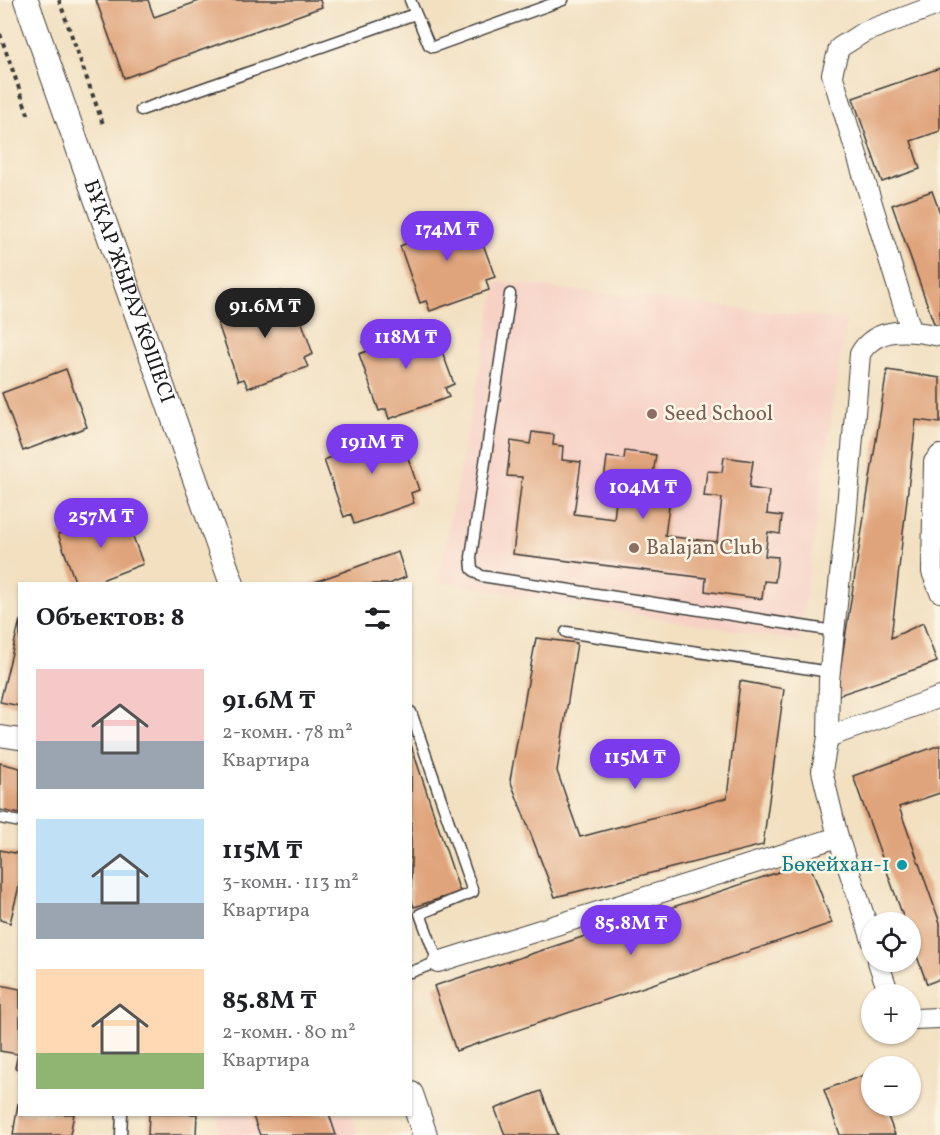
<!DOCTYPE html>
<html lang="ru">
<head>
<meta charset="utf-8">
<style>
	body { margin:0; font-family:Vollkorn,serif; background:#f6f6f6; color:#202124; height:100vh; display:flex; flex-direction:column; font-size:22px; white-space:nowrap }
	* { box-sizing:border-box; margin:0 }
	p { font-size:20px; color:#757577 }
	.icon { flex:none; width:33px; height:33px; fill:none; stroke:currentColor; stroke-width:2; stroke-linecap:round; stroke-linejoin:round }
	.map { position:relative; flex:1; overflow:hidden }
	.panel { position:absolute; left:18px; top:582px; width:394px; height:534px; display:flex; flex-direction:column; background:#fff; border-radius:0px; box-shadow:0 2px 4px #0004 }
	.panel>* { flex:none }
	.tools { position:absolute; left:861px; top:912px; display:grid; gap:12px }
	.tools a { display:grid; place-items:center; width:60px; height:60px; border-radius:50%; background:#fff; box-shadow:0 2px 4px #0004; font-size:30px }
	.price { position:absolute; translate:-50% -51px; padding:0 14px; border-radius:21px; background:#7c3aed; color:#fff; font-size:20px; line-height:39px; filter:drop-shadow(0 2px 3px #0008) }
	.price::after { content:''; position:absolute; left:50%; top:36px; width:18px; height:14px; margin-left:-9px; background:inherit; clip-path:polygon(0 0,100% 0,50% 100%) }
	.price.on { background:#222; color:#fff }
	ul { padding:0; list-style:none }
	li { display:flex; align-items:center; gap:18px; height:150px; padding:0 18px }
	li span { display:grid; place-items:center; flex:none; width:168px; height:120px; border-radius:0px; color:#555 }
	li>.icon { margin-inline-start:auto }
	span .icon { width:72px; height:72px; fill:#fffc; stroke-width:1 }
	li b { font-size:26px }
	h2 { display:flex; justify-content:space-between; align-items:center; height:72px; padding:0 18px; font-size:26px }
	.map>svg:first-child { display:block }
</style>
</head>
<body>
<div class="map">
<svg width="940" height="1135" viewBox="0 0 940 1135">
	<rect width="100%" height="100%" fill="#fcf5e5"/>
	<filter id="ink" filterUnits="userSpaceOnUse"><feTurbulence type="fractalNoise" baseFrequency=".0167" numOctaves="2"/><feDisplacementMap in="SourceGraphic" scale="12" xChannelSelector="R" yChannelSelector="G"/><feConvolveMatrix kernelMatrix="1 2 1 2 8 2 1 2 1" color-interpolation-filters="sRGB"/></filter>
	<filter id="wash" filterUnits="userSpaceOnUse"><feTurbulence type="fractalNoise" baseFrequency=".008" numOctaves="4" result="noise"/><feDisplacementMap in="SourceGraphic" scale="24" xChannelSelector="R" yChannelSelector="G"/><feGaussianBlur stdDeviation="1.35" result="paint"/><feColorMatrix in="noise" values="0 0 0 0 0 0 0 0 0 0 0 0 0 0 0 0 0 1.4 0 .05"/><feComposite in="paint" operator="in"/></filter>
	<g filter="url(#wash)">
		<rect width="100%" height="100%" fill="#f2e0c1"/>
		<!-- built -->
		<g fill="#f7d1c6">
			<polygon points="497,282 846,320 799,641 438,582"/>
			<polygon points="219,1114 351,1115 358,1135 218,1135"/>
		</g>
		<g id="blocks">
			<!-- building -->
			<g fill="#e0a47c">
				<polygon points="96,0 148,0 154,17 202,0 320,0 322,7 124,78"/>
				<polygon points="940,68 940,131 911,141 920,169 882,182 853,98"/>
				<polygon points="932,191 940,213 940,331 937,332 892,205"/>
				<polygon points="463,214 466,222 474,219 495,277 486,280 489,290 430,311 426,301 420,303 400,246 407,243 404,235"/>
				<polygon points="281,291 284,300 293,297 313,354 304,358 308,367 248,388 244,379 238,381 218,324 226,321 222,312"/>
				<polygon points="422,321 425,330 433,327 454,384 445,388 449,397 389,419 386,409 379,411 359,354 367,351 363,342"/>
				<polygon points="66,369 87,427 23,451 2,393"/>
				<polygon points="887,370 940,378 940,423 916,420 891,638 923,623 937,662 836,696"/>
				<polygon points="388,427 390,435 399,432 419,490 411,493 414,503 354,524 351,514 344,517 324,460 332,457 329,448"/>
				<polygon points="532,432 554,435 553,445 563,446 562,460 581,462 574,514 614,519 618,483 604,481 607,457 624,459 625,451 656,455 653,474 673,476 665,536 717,542 722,498 704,496 707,471 722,472 724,457 753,461 749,488 769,491 767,514 782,516 780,534 768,532 765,556 778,557 775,582 764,581 762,599 705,591 706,578 513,554 522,477 507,476 511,441 530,444"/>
				<polygon points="123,509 143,564 91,584 76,584 58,534"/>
				<polygon points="398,552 406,577 389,584 309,584"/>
				<polygon points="20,620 20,706 0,702"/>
				<polygon points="536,638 577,643 557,771 580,837 727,798 740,681 784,689 763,845 555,897 510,780"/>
				<polygon points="411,745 460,892 414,907 411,899"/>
				<polygon points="940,745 940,793 899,807 940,923 940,979 927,984 910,937 910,922 905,922 853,776"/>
				<polygon points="0,763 20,768 20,814 0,810"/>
				<polygon points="0,850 20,854 20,882 10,923 0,920"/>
				<polygon points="809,862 832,923 456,1051 434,986"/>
				<polygon points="0,985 20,989 20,1069 15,1068 18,1054 0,1051"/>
				<polygon points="872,1072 872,1106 884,1106 895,1135 840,1135 824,1090"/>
				<polygon points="541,1091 558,1135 505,1135 495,1109"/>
				<polygon points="18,1103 20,1114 74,1114 70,1135 13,1135"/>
				<polygon points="149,1114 197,1114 196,1135 148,1135"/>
				<polygon points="252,1114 329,1114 336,1135 260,1135"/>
			</g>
		</g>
	</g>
	<g filter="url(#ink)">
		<use href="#blocks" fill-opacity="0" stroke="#3c3935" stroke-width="1.5"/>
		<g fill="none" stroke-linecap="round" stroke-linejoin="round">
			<defs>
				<g id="service">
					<polyline points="410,0 429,45 433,47 563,0"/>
					<polyline points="141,110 415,14"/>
					<polyline points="510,294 471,557 472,569 481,576 834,631"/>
					<polyline points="566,632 830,672"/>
					<polyline points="411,712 473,892 420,914 438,962 411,972"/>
					<polyline points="0,818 20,822"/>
					<polyline points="121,1135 122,1114"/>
				</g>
				<g id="minor">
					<polyline points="911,330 832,74 839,48 864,32 940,4"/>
					<polyline points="940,455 934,462 932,572 940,592"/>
					<polyline points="0,736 20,739"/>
					<polyline points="828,737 940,697"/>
					<path d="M872 940 838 837 822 771 828 737 829 680 846 519 860 354C876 325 912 330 940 336"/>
					<polyline points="438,962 838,837"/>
					<polyline points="878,962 889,994"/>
					<polyline points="910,1017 914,1019 940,1018"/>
				</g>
				<g id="tertiary">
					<path id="s1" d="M26 0 232 584"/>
					<polyline points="411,1094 425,1135"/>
				</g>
			</defs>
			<!-- service casing -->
			<use href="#service" stroke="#3c3935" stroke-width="13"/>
			<!-- minor casing -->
			<use href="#minor" stroke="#3c3935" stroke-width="22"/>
			<!-- tertiary casing -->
			<use href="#tertiary" stroke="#3c3935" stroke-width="26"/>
			<!-- path -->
			<g stroke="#3c3935" stroke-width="4" stroke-dasharray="4.5 4.5" stroke-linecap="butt">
				<polyline points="59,0 103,124"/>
				<polyline points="0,34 29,117"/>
			</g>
			<!-- service -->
			<use href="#service" stroke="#fff" stroke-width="10"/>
			<!-- minor -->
			<use href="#minor" stroke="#fff" stroke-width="20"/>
			<!-- tertiary -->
			<use href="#tertiary" stroke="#fff" stroke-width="24"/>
		</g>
	</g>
	<!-- markers -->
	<g fill="#8d6e63" stroke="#fcf5e5" stroke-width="2">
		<circle cx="652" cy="414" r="6"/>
		<circle cx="634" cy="548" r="6"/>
	</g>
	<circle fill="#0f9aa8" stroke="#fcf5e5" stroke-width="2" cx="902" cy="865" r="6"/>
	<g text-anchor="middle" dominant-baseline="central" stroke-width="5" stroke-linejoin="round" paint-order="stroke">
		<!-- street labels -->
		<g font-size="21" fill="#1c1c1c" stroke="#fcf5e5">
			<text stroke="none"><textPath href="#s1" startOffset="309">БҰҚАР ЖЫРАУ КӨШЕСІ</textPath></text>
		</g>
		<!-- education labels -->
		<g font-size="21" fill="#785e54" stroke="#fcf5e5" text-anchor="start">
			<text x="664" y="414">Seed School</text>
			<text x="646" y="548">Balajan Club</text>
		</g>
		<!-- culture labels -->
		<g font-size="21" fill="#0d838f" stroke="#fcf5e5" text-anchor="end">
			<text x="890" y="865">Бөкейхан-1</text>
		</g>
	</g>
</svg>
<div class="tools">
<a><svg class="icon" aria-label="locate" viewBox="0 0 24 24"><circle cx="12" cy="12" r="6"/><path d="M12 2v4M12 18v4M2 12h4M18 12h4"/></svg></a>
<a>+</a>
<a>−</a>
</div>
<b class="price" style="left:447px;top:262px">174M ₸</b>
<b class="price on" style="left:265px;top:339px">91.6M ₸</b>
<b class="price" style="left:406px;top:370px">118M ₸</b>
<b class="price" style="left:372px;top:475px">191M ₸</b>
<b class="price" style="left:643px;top:520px">104M ₸</b>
<b class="price" style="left:101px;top:549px">257M ₸</b>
<b class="price" style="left:635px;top:790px">115M ₸</b>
<b class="price" style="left:631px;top:956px">85.8M ₸</b>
<section class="panel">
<h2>Объектов: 8<svg class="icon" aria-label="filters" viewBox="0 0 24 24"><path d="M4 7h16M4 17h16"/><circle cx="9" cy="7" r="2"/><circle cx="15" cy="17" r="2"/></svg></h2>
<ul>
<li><span style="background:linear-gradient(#f6c9c9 60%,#9aa5b1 0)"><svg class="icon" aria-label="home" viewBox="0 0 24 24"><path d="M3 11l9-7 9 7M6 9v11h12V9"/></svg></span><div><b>91.6M ₸</b><p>2-комн. · 78 m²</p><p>Квартира</p></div></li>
<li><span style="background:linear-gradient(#bfe0f5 70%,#9aa5b1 0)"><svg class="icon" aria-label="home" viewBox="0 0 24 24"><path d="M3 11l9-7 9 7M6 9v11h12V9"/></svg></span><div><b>115M ₸</b><p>3-комн. · 113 m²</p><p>Квартира</p></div></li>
<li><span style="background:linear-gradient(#ffd9b3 70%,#8fb573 0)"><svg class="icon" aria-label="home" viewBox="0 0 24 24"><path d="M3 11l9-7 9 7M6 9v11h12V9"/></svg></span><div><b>85.8M ₸</b><p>2-комн. · 80 m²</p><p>Квартира</p></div></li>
</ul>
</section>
</div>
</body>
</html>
